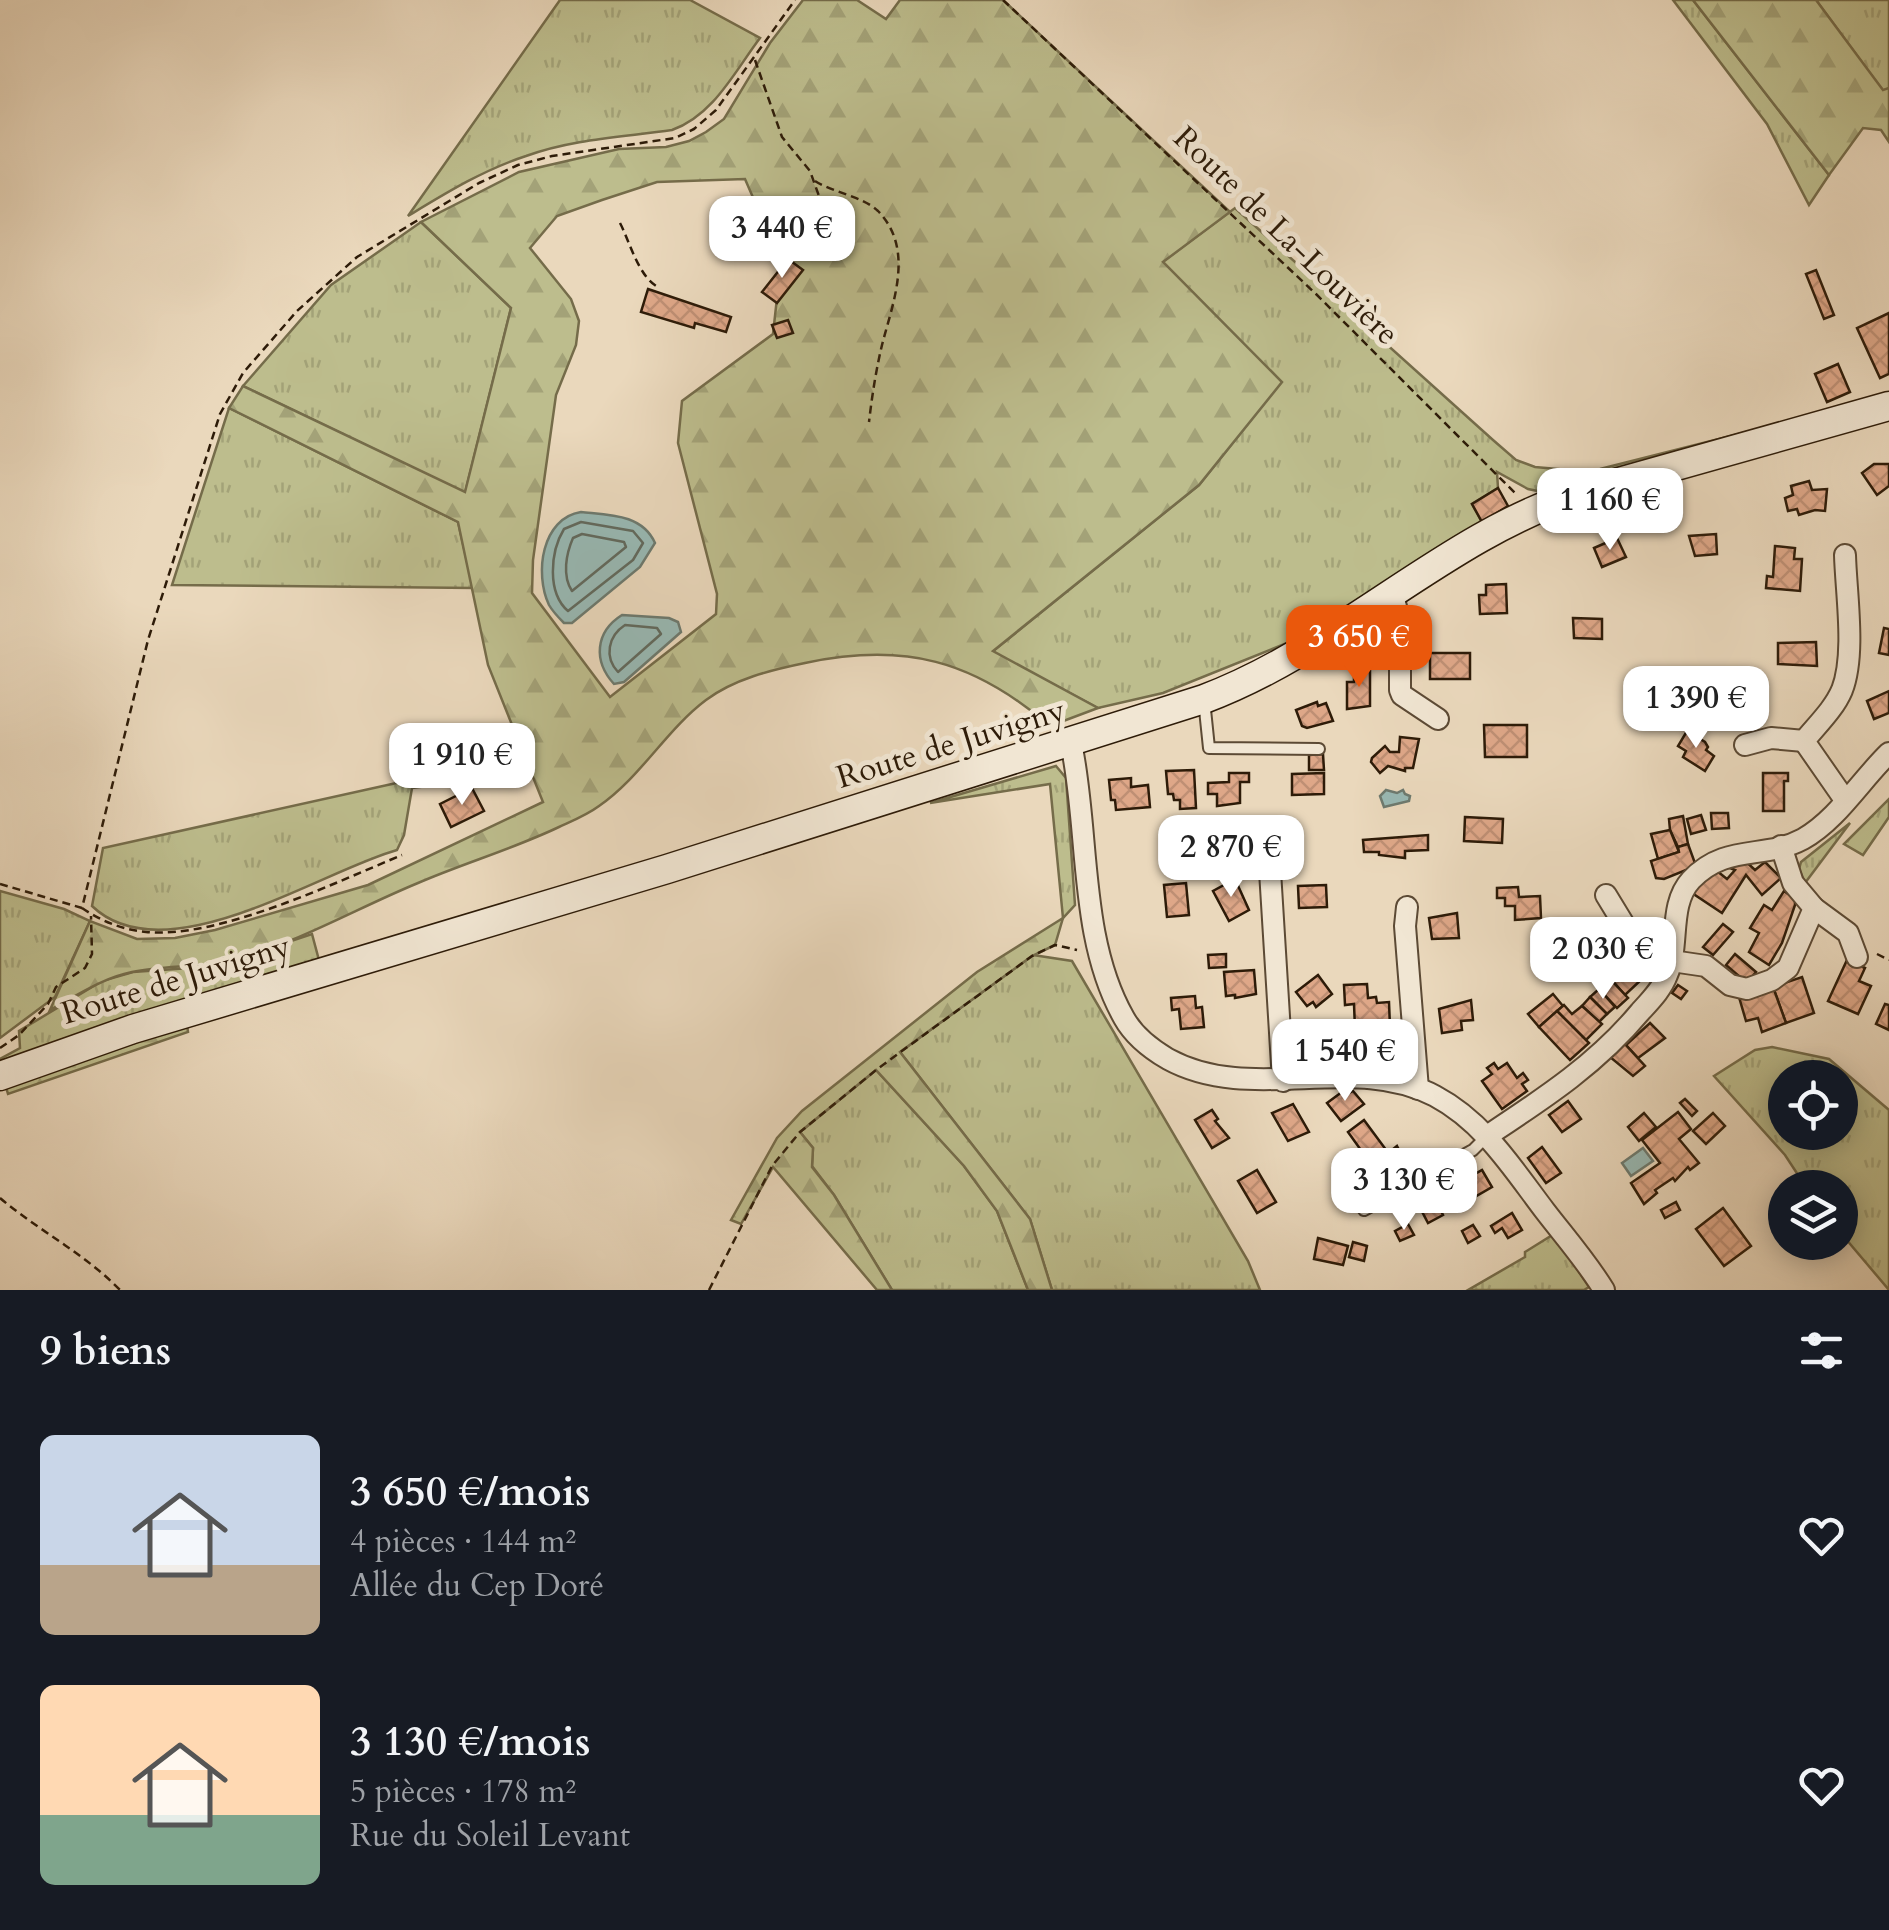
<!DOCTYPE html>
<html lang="fr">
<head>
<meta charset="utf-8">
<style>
	body { margin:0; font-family:Cardo,serif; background:#242831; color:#f1f3f6; height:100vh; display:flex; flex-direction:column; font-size:38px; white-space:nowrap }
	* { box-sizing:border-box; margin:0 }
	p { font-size:32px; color:#9ea1a6 }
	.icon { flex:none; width:55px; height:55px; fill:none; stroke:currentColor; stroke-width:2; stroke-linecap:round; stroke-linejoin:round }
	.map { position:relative; height:1290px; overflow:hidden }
	.panel { display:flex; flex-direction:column; background:#171b24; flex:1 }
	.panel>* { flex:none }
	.controls { position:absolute; left:1768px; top:1060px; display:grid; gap:20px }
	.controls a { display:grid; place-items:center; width:90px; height:90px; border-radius:50%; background:#171b24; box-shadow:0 5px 25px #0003; font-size:50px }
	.price { position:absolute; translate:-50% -85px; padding:0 22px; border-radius:20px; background:#fff; color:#222; font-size:32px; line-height:65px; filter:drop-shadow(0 2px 5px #0008) }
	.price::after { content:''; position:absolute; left:50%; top:60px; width:30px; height:22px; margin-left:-15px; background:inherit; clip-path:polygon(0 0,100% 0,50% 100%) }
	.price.current { background:#ea580c; color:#fff }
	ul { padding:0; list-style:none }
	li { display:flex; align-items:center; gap:30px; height:250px; padding:0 40px }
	li span { display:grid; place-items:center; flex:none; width:280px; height:200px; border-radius:15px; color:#555 }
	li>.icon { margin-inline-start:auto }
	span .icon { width:120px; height:120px; fill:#fffc; stroke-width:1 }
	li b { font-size:42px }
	h2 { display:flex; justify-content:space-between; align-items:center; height:120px; padding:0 40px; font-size:42px }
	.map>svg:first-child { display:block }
</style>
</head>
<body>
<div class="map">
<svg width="1889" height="1290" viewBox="0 0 1889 1290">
	<defs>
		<pattern id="grass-tufts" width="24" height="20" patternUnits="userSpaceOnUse" patternTransform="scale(2.5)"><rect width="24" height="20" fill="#bdbd8d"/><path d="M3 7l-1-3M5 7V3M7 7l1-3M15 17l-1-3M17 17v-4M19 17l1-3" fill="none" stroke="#a3a278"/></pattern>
		<pattern id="forest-firs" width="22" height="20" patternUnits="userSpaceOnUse" patternTransform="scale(2.5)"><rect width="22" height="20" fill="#bdbd8d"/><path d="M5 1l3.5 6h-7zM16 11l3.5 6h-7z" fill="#a3a278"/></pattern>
		<pattern id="building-cross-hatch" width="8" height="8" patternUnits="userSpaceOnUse" patternTransform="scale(2.5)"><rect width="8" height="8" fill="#dea788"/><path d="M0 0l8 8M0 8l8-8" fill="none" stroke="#bf8f74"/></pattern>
	</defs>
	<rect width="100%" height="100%" fill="#ead8bc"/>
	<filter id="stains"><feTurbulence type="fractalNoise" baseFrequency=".002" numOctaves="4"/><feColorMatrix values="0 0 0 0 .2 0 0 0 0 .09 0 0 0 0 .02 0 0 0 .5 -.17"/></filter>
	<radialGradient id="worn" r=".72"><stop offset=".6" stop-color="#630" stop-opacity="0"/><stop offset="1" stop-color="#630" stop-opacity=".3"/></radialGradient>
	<!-- grass -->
	<g fill="url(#grass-tufts)" stroke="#756c4a" stroke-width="2.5" fill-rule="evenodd">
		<path d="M560 0H690L760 38C735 71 713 116 672 130 623 137 572 139 526 156 483 170 446 193 408 216Z"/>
		<polygon points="1673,0 1693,0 1829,175 1809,205 1767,124"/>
		<polygon points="1816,0 1889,0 1889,88 1883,91"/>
		<polygon points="1235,208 1493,440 1516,460 1535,467 1580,471 1600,469 1790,421 1547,493 1528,489 1497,472 1498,488 1472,504 1484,526 1297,639 1163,693 1098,708 992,652 1199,485 1281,382 1162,262"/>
		<polygon points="421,222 511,308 465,493 243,386 331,285"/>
		<polygon points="229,408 458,522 473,588 172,585"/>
		<path d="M510 762 511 775 412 788 404 835 397 850C321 871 165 976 92 906L103 848 401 782Z"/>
		<polygon points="1056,766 1066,778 1075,905 1063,918 1050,784 930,803"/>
		<polygon points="1889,799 1889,817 1863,855 1844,844"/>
		<polygon points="1850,823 1805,883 1799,869 1801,862"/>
		<polygon points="0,891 64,909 90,921 55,997 0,1038"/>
		<polygon points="312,934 320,964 0,1066 0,1059 20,1048 19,1031 102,981 133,972 190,968 234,960"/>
		<polygon points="1033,955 1072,961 1248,1261 1260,1290 1052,1290 1030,1219 900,1052"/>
		<path d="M1772 1047 1829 1059 1889 1110V1290L1840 1232V1188L1806 1187 1785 1155 1714 1076 1755 1050ZM1785 1078H1840V1132H1785Z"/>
		<polygon points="876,1070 964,1166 997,1211 1028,1290 892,1290 834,1195 812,1166 813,1148 800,1132"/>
		<polygon points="1554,1234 1589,1287 1584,1290 1468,1290 1525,1257 1525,1252"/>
	</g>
	<!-- forest -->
	<g fill="url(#forest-firs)" stroke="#756c4a" stroke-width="2.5" fill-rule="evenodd">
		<path d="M803 0H857L886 19 900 0H1003L1230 212 1163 262 1282 382 1199 485 993 651 1098 708 1050 726C973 660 904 642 805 663 771 670 734 679 706 700 666 730 640 778 599 806 587 815 572 821 559 827 513 849 464 863 418 883 355 909 304 940 237 959 202 968 166 965 132 972 102 978 76 996 50 1010L90 921 137 939 175 938 215 930 368 885 543 802 488 665 458 522 229 408 243 386 465 492 511 308 421 222 519 172 619 149 666 147 689 141 706 132 724 119 770 43ZM745 179 781 262 773 334 682 401 678 443 717 594 716 614 610 697 532 593 533 560 556 395 576 345 579 321 571 299 530 248 557 216 602 200 657 182Z"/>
		<polygon points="1693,0 1816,0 1883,90 1889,88 1889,142 1881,130 1863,128 1829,175"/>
		<polygon points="1063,918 1055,945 1032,956 900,1052 1030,1219 1052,1290 1028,1290 997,1211 964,1166 876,1070 800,1132 813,1148 812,1167 834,1195 892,1290 877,1290 773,1167 741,1224 731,1220 777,1138 802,1111 977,972"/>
		<polygon points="187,1025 188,1032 8,1094 6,1087"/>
	</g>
	<!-- water -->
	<g fill="#98b9b4" stroke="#6d7a6f" stroke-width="2.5">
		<path d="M581 512C609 515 642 514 655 543L640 567 572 623H564C559 618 553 612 549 605 534 573 542 518 581 512Z"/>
		<path d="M622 615 669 618 678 622 681 632 624 682 614 684C593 661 595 632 622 615Z"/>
		<polygon points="1386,790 1397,793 1403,790 1405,794 1410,796 1409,801 1384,807 1380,796"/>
		<polygon points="1643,1148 1653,1161 1631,1176 1622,1163"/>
	</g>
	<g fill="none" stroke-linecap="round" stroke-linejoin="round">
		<!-- shore -->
		<g stroke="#626a5e" stroke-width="2.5">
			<path d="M581 522 633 531 643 543 633 560 568 611C547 593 550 552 564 529Z"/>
			<path d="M582 534 624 542 626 547 572 591C562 576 566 554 573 538Z"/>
			<path d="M625 625 657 628 661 634 618 672C604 657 608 636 625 625Z"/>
		</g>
	</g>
	<!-- building -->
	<g fill="url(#building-cross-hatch)" stroke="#2d1b08" stroke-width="2.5">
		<polygon points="788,259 803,270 777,303 762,292"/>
		<polygon points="1816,270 1834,315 1824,319 1806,274"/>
		<polygon points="648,289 731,317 726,332 695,323 694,328 641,312"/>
		<polygon points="1889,313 1889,374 1880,378 1857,328"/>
		<polygon points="788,320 793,333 777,338 772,325"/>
		<polygon points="1838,364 1850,392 1827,402 1815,374"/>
		<polygon points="1874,464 1889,464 1889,486 1877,495 1862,473"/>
		<polygon points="1809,481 1812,490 1827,489 1825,511 1815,510 1799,515 1797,509 1788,511 1785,498 1793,495 1791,486"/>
		<polygon points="1498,488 1508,506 1482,522 1472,504"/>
		<polygon points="1716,534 1717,554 1695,556 1689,536"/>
		<polygon points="1617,538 1626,557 1602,567 1594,548"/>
		<polygon points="1775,546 1795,548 1794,559 1802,559 1800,591 1766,588 1767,576 1773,577"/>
		<polygon points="1506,584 1507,613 1480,614 1479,595 1486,595 1486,585"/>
		<polygon points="1573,618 1602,619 1602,639 1574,638"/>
		<polygon points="1884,628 1889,629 1889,655 1879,653"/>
		<polygon points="1816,642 1817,666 1778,664 1778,643"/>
		<rect x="1430" y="653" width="40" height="26"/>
		<polygon points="1362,668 1370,668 1370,706 1347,709 1347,682 1354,682 1354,673"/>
		<polygon points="1729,676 1732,694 1737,693 1740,713 1708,718 1702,680"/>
		<polygon points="1889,691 1889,713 1874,719 1867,701"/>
		<polygon points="1317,702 1318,706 1326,703 1333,721 1307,728 1302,726 1296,710"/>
		<polygon points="1484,725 1527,725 1527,757 1485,757"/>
		<polygon points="1687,731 1705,742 1708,747 1706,750 1714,756 1705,771 1683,757 1686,751 1678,746"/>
		<polygon points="1400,737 1419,739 1413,768 1405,768 1405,771 1388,766 1380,773 1371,762 1372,758 1385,746 1390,752 1399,752"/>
		<polygon points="1323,754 1324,770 1309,770 1309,755"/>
		<polygon points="1194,770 1196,808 1180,809 1180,800 1174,800 1173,794 1168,794 1166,771"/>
		<polygon points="1229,773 1249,773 1249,782 1240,782 1240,803 1217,806 1217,794 1208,794 1208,783 1229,782"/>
		<polygon points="1324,773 1324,794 1292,795 1292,774"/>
		<polygon points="1763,773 1788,773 1788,781 1784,781 1784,811 1763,811"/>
		<polygon points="1131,778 1131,787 1148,785 1150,807 1116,810 1115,800 1111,800 1109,780"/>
		<polygon points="472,788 484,811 451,827 440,804"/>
		<polygon points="1711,813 1728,813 1729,828 1712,829"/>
		<polygon points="1701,815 1706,830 1691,834 1687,819"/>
		<polygon points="1683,816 1688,844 1678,847 1670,830 1669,819"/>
		<polygon points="1465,817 1503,819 1502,843 1464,841"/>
		<polygon points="1670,830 1679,852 1658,859 1651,834"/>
		<polygon points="1428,835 1428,850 1405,851 1405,858 1379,855 1379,852 1364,852 1363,840"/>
		<polygon points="1688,844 1696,866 1664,879 1656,878 1651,861 1679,852 1678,847"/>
		<polygon points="1741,857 1755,870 1765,862 1781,878 1762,895 1746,875 1722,913 1689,891 1712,867 1727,879 1735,870 1730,868"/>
		<polygon points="1235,879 1249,910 1229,921 1213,891"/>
		<polygon points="1186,883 1189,915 1167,917 1164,885"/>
		<polygon points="1326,885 1327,907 1299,908 1298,886"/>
		<polygon points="1518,887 1519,897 1540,896 1541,918 1515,920 1515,906 1505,906 1505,898 1497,898 1497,888"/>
		<polygon points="1784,891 1795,899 1795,905 1782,943 1769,965 1749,952 1759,933 1750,928 1764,905 1772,910"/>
		<polygon points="1457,913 1459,938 1432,939 1429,918"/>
		<polygon points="1723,924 1733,932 1713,955 1703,947"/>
		<polygon points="1226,954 1226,967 1209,968 1208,955"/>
		<polygon points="1618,954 1641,980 1625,995 1604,971 1611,966 1608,961"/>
		<polygon points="1735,954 1756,972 1747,983 1726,965"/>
		<polygon points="1847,960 1865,968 1859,981 1871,986 1858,1014 1828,1001"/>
		<polygon points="1254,970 1256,994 1235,998 1235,995 1226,996 1224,972"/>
		<polygon points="1318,975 1332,994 1316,1007 1313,1002 1307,1006 1296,992"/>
		<polygon points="1802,977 1814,1013 1786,1023 1773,987"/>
		<polygon points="1610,979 1628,998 1617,1008 1599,989"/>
		<polygon points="1367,984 1368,998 1376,997 1377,1003 1389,1002 1390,1027 1355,1029 1354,1004 1345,1005 1344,985"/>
		<polygon points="1678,985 1687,991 1681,999 1672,993"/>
		<polygon points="1773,987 1786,1023 1762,1032 1758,1018 1746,1021 1739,997"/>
		<polygon points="1599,989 1615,1007 1607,1014 1590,997"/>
		<polygon points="1553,994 1563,1006 1539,1027 1528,1014"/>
		<polygon points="1195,996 1196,1008 1202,1007 1204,1027 1181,1029 1179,1009 1172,1010 1171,998"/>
		<polygon points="1590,997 1607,1014 1599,1022 1582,1006"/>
		<polygon points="1471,1000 1473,1020 1461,1021 1462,1030 1442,1033 1439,1009"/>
		<polygon points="1885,1004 1889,1005 1889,1030 1876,1024"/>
		<polygon points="1564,1005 1572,1014 1582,1006 1602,1024 1586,1040 1557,1011"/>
		<polygon points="1557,1011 1589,1043 1570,1060 1539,1027"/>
		<polygon points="1650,1023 1665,1038 1638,1058 1626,1045"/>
		<polygon points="1624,1043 1645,1066 1633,1076 1610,1057"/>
		<polygon points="1494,1063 1498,1069 1507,1063 1517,1078 1523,1073 1528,1080 1522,1084 1527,1091 1502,1109 1482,1081 1492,1074 1487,1068"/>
		<polygon points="1346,1089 1349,1093 1353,1091 1364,1104 1341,1121 1327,1103"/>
		<polygon points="1685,1099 1697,1111 1692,1116 1680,1103"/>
		<polygon points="1568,1101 1581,1119 1562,1132 1549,1115"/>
		<polygon points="1293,1104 1309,1132 1288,1141 1272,1113"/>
		<polygon points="1212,1110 1218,1119 1215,1121 1229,1138 1212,1148 1195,1120"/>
		<polygon points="1678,1112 1691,1129 1679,1139 1699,1163 1690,1170 1688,1167 1675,1181 1673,1178 1655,1190 1657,1193 1644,1204 1631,1183 1660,1163 1642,1140"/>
		<polygon points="1644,1113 1656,1127 1639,1141 1628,1127"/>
		<polygon points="1713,1113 1725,1126 1706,1144 1693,1131"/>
		<polygon points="1364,1120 1395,1162 1378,1174 1348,1132"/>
		<polygon points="1397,1146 1405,1161 1400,1165 1388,1153"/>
		<polygon points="1542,1147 1561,1173 1546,1183 1528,1158"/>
		<polygon points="1257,1170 1276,1202 1257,1213 1238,1181"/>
		<polygon points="1482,1170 1492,1187 1459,1206 1449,1189"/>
		<polygon points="1431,1190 1443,1215 1428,1223 1415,1198"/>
		<polygon points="1676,1202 1680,1210 1665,1218 1661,1210"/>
		<polygon points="1723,1208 1751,1246 1724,1266 1696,1229"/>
		<polygon points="1512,1213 1522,1230 1508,1238 1502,1228 1495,1233 1491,1226"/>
		<polygon points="1408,1224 1414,1235 1400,1241 1395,1231"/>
		<polygon points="1473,1225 1480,1236 1468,1243 1462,1231"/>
		<polygon points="1318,1238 1348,1246 1343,1265 1314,1259"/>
		<polygon points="1353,1242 1367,1246 1364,1261 1349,1257"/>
	</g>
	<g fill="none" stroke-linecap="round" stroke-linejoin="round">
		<defs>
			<g id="lane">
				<polyline points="1204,700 1209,748 1319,749"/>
				<polyline points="1364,1210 1473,1150 1487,1136"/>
			</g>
			<g id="street">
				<path d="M1845 555C1846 593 1856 654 1842 690 1834 709 1817 725 1804 741L1845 800"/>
				<polyline points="1393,595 1400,623 1400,690 1402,695 1438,719"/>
				<path d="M1071 743C1090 832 1078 937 1124 1018 1134 1036 1151 1049 1168 1059 1252 1105 1352 1052 1435 1096 1484 1122 1513 1169 1545 1211 1565 1237 1587 1262 1604 1290"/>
				<polyline points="1745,745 1771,738 1804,741"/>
				<polyline points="1269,855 1283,1081"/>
				<polyline points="1606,895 1634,941 1672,961 1706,966 1730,985 1747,989 1772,980 1788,968 1814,908 1793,883 1781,846"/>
				<polyline points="1407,907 1405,926 1418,1089"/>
				<polyline points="1814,908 1848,933 1857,957"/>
				<path d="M1487 1136C1543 1099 1597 1064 1640 1012 1650 1001 1662 989 1667 975 1680 946 1668 905 1691 880 1726 843 1764 860 1803 839 1837 820 1861 780 1889 753"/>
			</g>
			<path id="secondary" d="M0 1076 133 1029 667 869 1204 699C1340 648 1445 536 1580 493L1889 406"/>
		</defs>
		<!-- lane casing -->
		<use href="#lane" stroke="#5c4a35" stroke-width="14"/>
		<!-- street casing -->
		<use href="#street" stroke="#5c4a35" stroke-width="24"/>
		<!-- secondary casing -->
		<use href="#secondary" stroke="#2d1b08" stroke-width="31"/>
		<!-- path -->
		<g stroke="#2d1b08" stroke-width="2.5" stroke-dasharray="8 5" stroke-linecap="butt">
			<polyline points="1003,0 1316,294 1517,495"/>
			<polyline points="755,60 782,137 810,171 819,196 808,223 784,251"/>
			<path d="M815 181C834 193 862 196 878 211 915 249 893 302 882 345 876 370 872 396 869 422"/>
			<path d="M620 223C630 242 639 279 660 288"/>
			<polyline points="0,884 82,908 148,640 220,414 243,373 297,311 357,257 479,183 518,165 552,156 675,138 694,129 716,110 795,0"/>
			<path d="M82 908C101 921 123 930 146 932 218 939 334 883 402 855"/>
			<polyline points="1877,954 1889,960"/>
			<polyline points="0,1048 19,1035 48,1004 56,987 85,968 92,954 91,916"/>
			<path d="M0 1198C39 1231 84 1253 120 1290"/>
			<polyline points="709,1290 772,1166 800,1132 876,1070 1032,956 1055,945 1077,950"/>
		</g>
		<!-- lane -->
		<use href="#lane" stroke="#f1e6d3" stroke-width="10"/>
		<!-- street -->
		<use href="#street" stroke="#f1e6d3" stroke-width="20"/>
		<!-- secondary -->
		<use href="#secondary" stroke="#f1e6d3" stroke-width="28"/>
	</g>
	<g text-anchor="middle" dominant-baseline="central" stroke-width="10" stroke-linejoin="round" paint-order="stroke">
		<!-- street labels -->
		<g font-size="32" fill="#2d1b08" stroke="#f1e6d3">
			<text transform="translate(1286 236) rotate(44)">Route de La-Louvière</text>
			<text transform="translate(951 744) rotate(-17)">Route de Juvigny</text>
			<text transform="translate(176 980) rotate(-17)">Route de Juvigny</text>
		</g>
	</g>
	<rect width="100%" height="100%" filter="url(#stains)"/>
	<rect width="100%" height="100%" fill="url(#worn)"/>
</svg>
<div class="controls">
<a><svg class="icon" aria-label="locate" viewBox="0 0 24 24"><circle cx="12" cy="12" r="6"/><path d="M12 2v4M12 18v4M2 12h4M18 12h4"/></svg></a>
<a><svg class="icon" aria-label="layers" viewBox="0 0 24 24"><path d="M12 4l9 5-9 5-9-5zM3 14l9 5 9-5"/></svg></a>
</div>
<b class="price" style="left:782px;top:281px">3 440 €</b>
<b class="price" style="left:1610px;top:553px">1 160 €</b>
<b class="price current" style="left:1359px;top:690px">3 650 €</b>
<b class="price" style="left:1696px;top:751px">1 390 €</b>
<b class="price" style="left:462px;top:808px">1 910 €</b>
<b class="price" style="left:1231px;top:900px">2 870 €</b>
<b class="price" style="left:1603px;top:1002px">2 030 €</b>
<b class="price" style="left:1345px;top:1104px">1 540 €</b>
<b class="price" style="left:1404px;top:1233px">3 130 €</b>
</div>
<section class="panel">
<h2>9 biens<svg class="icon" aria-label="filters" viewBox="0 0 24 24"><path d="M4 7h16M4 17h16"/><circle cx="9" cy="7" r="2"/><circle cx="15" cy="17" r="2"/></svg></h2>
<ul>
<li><span style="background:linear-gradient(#c9d6e8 65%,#b9a48a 0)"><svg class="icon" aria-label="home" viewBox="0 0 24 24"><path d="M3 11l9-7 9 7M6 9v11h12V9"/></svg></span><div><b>3 650 €/mois</b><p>4 pièces · 144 m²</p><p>Allée du Cep Doré</p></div><svg class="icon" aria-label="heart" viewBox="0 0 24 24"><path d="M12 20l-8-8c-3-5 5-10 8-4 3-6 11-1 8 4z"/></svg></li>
<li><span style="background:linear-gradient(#ffd9b3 65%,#7fa58c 0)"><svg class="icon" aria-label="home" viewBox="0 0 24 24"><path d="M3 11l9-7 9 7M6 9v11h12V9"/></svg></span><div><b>3 130 €/mois</b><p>5 pièces · 178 m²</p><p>Rue du Soleil Levant</p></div><svg class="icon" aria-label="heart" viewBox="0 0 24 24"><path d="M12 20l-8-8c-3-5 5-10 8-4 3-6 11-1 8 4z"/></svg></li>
</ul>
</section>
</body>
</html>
